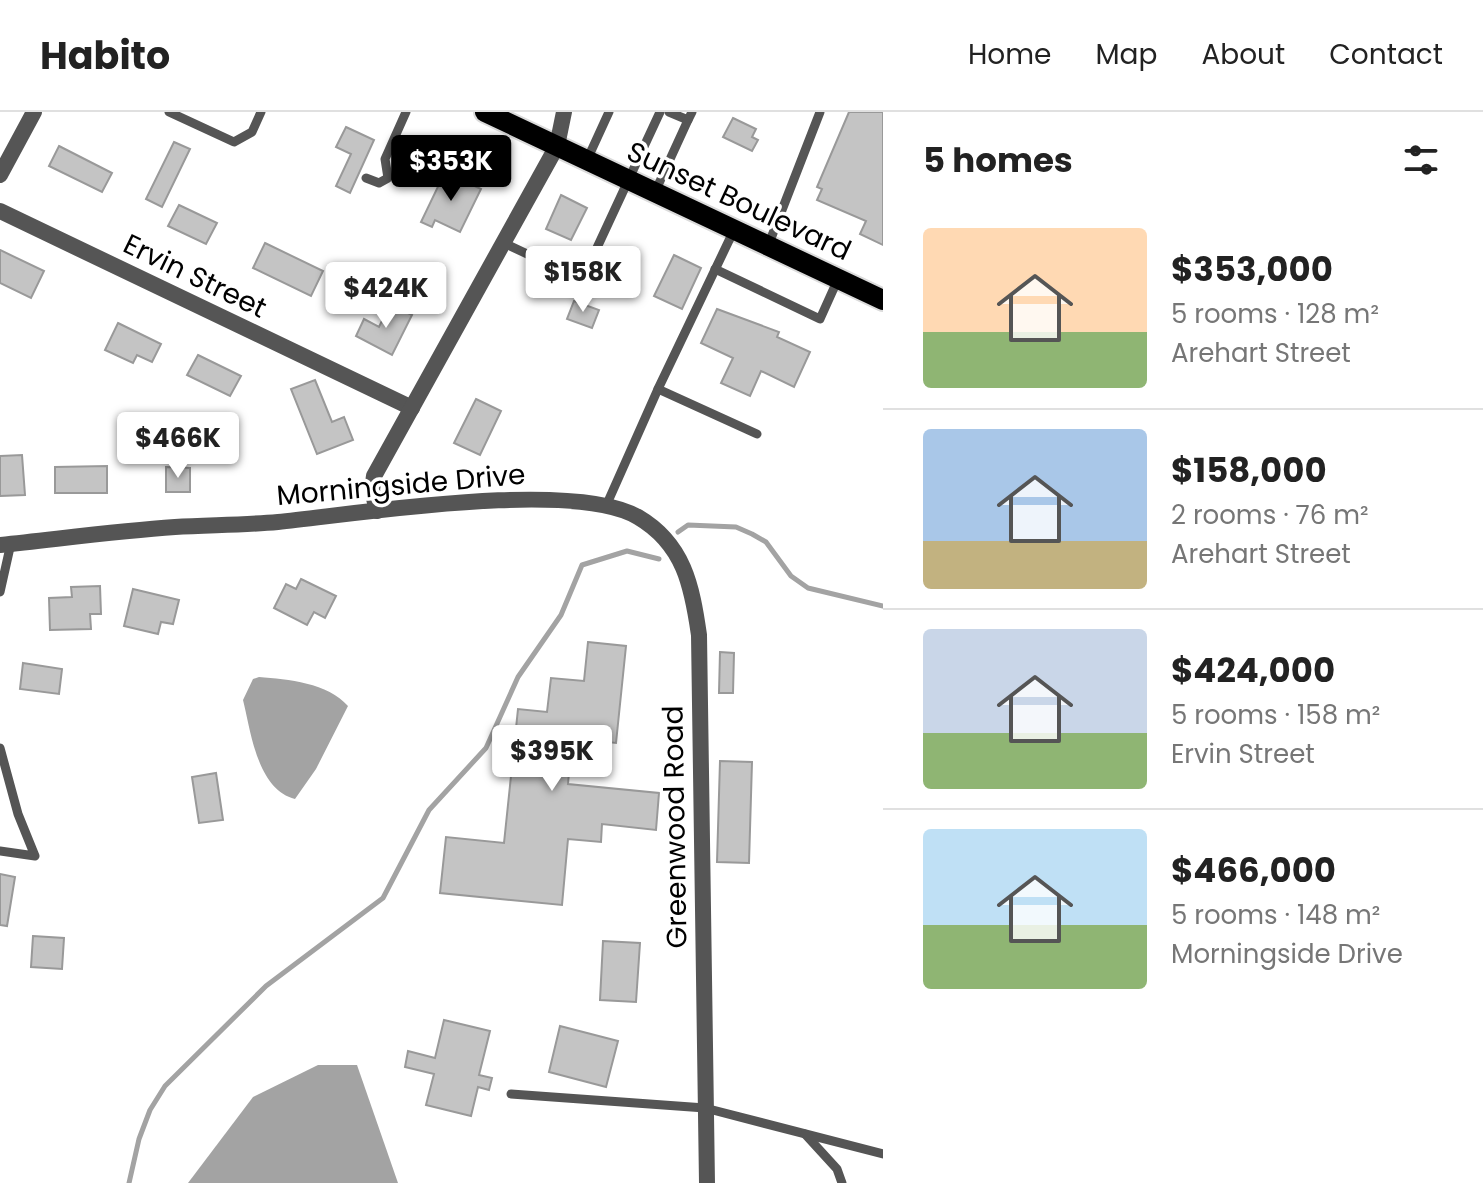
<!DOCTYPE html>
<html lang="en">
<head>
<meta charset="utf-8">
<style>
	body { margin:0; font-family:Poppins,sans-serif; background:#f6f6f6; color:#222; height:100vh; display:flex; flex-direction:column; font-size:30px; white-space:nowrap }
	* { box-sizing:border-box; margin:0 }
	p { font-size:26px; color:#767676 }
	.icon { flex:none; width:44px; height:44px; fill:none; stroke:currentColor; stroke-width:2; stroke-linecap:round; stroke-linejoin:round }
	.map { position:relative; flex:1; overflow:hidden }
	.side { display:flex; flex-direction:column; background:#fff; width:600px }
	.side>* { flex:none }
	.price { position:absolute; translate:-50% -68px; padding:0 18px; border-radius:8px; background:#fff; color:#222; font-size:26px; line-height:52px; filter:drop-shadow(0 2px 4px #0008) }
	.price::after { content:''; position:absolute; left:50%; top:48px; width:24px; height:18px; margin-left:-12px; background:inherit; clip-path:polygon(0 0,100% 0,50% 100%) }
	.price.current { background:#000; color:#fff }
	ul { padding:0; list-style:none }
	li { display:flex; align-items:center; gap:24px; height:200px; padding:0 40px }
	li+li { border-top:2px solid #e0e0e0 }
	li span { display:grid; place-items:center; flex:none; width:224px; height:160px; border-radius:8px; color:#555 }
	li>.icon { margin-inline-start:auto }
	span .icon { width:96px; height:96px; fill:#fffc; stroke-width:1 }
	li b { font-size:34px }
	h2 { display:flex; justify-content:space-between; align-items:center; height:96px; padding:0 40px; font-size:34px }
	header { display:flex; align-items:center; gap:48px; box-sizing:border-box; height:112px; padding:0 40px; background:#fff; border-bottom:2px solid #e0e0e0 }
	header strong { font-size:38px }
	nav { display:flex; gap:44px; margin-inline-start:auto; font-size:28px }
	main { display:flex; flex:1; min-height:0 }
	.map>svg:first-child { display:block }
</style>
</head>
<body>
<header>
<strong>Habito</strong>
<nav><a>Home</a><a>Map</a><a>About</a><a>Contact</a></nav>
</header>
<main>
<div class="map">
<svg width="883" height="1071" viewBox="0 0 883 1071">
	<rect width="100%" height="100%" fill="#fff"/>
	<!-- water -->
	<g fill="#a3a3a3">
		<path d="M259 565C288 567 328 571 348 594L316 657 295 687C257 677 251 620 243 588L253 567Z"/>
		<polygon points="318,953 357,953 398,1071 188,1071 253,985"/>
	</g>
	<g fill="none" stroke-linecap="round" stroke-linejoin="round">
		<!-- stream -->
		<g stroke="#a3a3a3" stroke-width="5">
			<polyline points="678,420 688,413 736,415 752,422 766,430 791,464 808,476 883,494"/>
			<polyline points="129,1071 139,1027 150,998 165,974 266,874 383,786 429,698 486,636 518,565 561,503 582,453 627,439 659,447"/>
		</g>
	</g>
	<!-- building -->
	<g fill="#c4c4c4" stroke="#999" stroke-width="2">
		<polygon points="849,0 883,0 883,133 860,122 866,109 817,88 822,77 817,75"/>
		<polygon points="733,6 756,17 752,25 758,28 752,39 723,25"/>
		<polygon points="346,15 374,28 350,81 336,74 351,42 336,35"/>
		<polygon points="174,30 190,37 162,95 146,87"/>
		<polygon points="59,34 112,61 102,80 49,54"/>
		<polygon points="445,60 481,77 460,120 435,108 432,115 421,110"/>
		<polygon points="561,83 587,96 571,128 546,117"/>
		<polygon points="179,93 217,111 206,132 168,114"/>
		<polygon points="265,131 323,159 311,184 253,156"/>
		<polygon points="0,138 44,159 31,186 0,171"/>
		<polygon points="674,143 701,156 682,197 654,184"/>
		<polygon points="574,189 599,198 592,216 567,207"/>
		<polygon points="390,192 412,203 392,243 356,224 364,207 379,215"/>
		<polygon points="717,197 779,220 777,225 810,240 794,275 761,259 750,284 721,271 733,246 701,231"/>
		<polygon points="118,211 161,232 152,250 137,243 133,251 105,238"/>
		<polygon points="198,243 241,264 230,284 187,263"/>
		<polygon points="315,268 332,310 344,305 353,328 317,342 291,277"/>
		<polygon points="476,287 501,299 480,343 454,331"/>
		<polygon points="22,343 25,383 0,384 0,344"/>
		<polygon points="107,354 107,381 55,381 55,355"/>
		<polygon points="166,355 190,356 190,380 166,380"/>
		<polygon points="301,467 336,484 325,506 314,500 307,513 274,496 286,472 296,477"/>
		<polygon points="100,474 101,502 90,502 91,517 50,518 49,486 72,485 71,475"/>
		<polygon points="133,477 179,488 173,512 161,510 158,522 124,514"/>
		<polygon points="588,530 626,534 616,631 572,626 568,672 659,681 656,718 602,712 601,730 568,727 562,793 440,781 446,725 504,731 518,597 547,600 551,566 584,569"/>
		<polygon points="720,540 734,541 733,581 719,581"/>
		<polygon points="23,551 62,557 59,582 20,577"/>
		<polygon points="720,649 752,650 749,751 717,750"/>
		<polygon points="216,661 223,708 199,711 192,665"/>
		<polygon points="0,762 15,765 7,814 0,813"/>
		<polygon points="33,824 64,826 62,857 31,855"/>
		<polygon points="603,829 640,831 636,890 600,888"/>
		<polygon points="444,908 490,919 479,963 492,966 489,978 478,975 471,1004 426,993 434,962 405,955 408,939 435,946"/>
		<polygon points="560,914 618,929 606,975 549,960"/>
	</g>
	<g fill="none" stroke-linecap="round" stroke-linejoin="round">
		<defs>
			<polyline id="primary" points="485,0 883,188"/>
		</defs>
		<!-- primary casing -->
		<use href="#primary" stroke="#dbdbdb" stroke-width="24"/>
		<!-- service -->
		<g stroke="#555" stroke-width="9">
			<polyline points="169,0 234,30 252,20 261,0"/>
			<polyline points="669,0 688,8 692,0"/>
			<polyline points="587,48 609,0"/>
			<polyline points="366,66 379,71 388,66 385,47 406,0"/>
			<polyline points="655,80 688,8"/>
			<polyline points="734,118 658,277 757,322"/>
			<polyline points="504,131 582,168 660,0"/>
			<polyline points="768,134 820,0"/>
			<polyline points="715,157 820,207 838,167"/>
			<polyline points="606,394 658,277"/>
			<polyline points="0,480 11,431"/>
			<polyline points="0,636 18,702 35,744 0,739"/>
			<polyline points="511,982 705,996 883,1042"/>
			<polyline points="805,1022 837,1057 842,1071"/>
		</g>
		<!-- minor -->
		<g stroke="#555" stroke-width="16">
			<polyline points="0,63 34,0"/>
			<polyline points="0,99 412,296"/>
			<polyline points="377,399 372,378 374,364 557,34 564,0"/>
			<path d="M0 433C58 427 117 419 175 415 209 413 244 413 278 410 358 402 573 367 638 405 684 432 692 474 699 523L707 1071"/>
		</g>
		<!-- primary -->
		<use href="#primary" stroke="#000" stroke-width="20"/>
	</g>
	<g text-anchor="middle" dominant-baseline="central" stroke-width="7" stroke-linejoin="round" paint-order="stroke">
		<!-- street labels -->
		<g font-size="28" fill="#000" stroke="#fff">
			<text transform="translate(739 89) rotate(25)">Sunset Boulevard</text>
			<text transform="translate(195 164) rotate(26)">Ervin Street</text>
			<text transform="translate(401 373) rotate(-5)">Morningside Drive</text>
			<text transform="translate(675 715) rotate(-91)">Greenwood Road</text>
		</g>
	</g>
</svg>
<b class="price current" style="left:451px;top:91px">$353K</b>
<b class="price" style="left:583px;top:202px">$158K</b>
<b class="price" style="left:386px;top:218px">$424K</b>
<b class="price" style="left:178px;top:368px">$466K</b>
<b class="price" style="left:552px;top:681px">$395K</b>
</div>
<section class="side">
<h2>5 homes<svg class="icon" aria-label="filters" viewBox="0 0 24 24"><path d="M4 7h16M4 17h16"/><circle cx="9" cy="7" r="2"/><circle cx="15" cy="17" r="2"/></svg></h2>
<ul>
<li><span style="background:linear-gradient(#ffd9b3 65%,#8fb573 0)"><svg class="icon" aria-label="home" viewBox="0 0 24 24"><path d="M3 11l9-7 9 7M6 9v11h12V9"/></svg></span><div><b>$353,000</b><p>5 rooms · 128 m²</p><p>Arehart Street</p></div></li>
<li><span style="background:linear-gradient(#a9c7e8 70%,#c2b280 0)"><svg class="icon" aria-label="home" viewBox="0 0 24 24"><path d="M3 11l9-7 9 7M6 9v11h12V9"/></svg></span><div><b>$158,000</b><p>2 rooms · 76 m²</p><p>Arehart Street</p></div></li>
<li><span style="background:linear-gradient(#c9d6e8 65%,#8fb573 0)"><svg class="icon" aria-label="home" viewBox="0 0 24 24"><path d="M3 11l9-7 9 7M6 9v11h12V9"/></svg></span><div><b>$424,000</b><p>5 rooms · 158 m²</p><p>Ervin Street</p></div></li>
<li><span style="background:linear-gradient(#bfe0f5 60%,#8fb573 0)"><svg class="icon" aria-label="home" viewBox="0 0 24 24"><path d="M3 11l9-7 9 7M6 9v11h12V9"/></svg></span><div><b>$466,000</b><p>5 rooms · 148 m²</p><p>Morningside Drive</p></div></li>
</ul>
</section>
</main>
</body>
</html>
